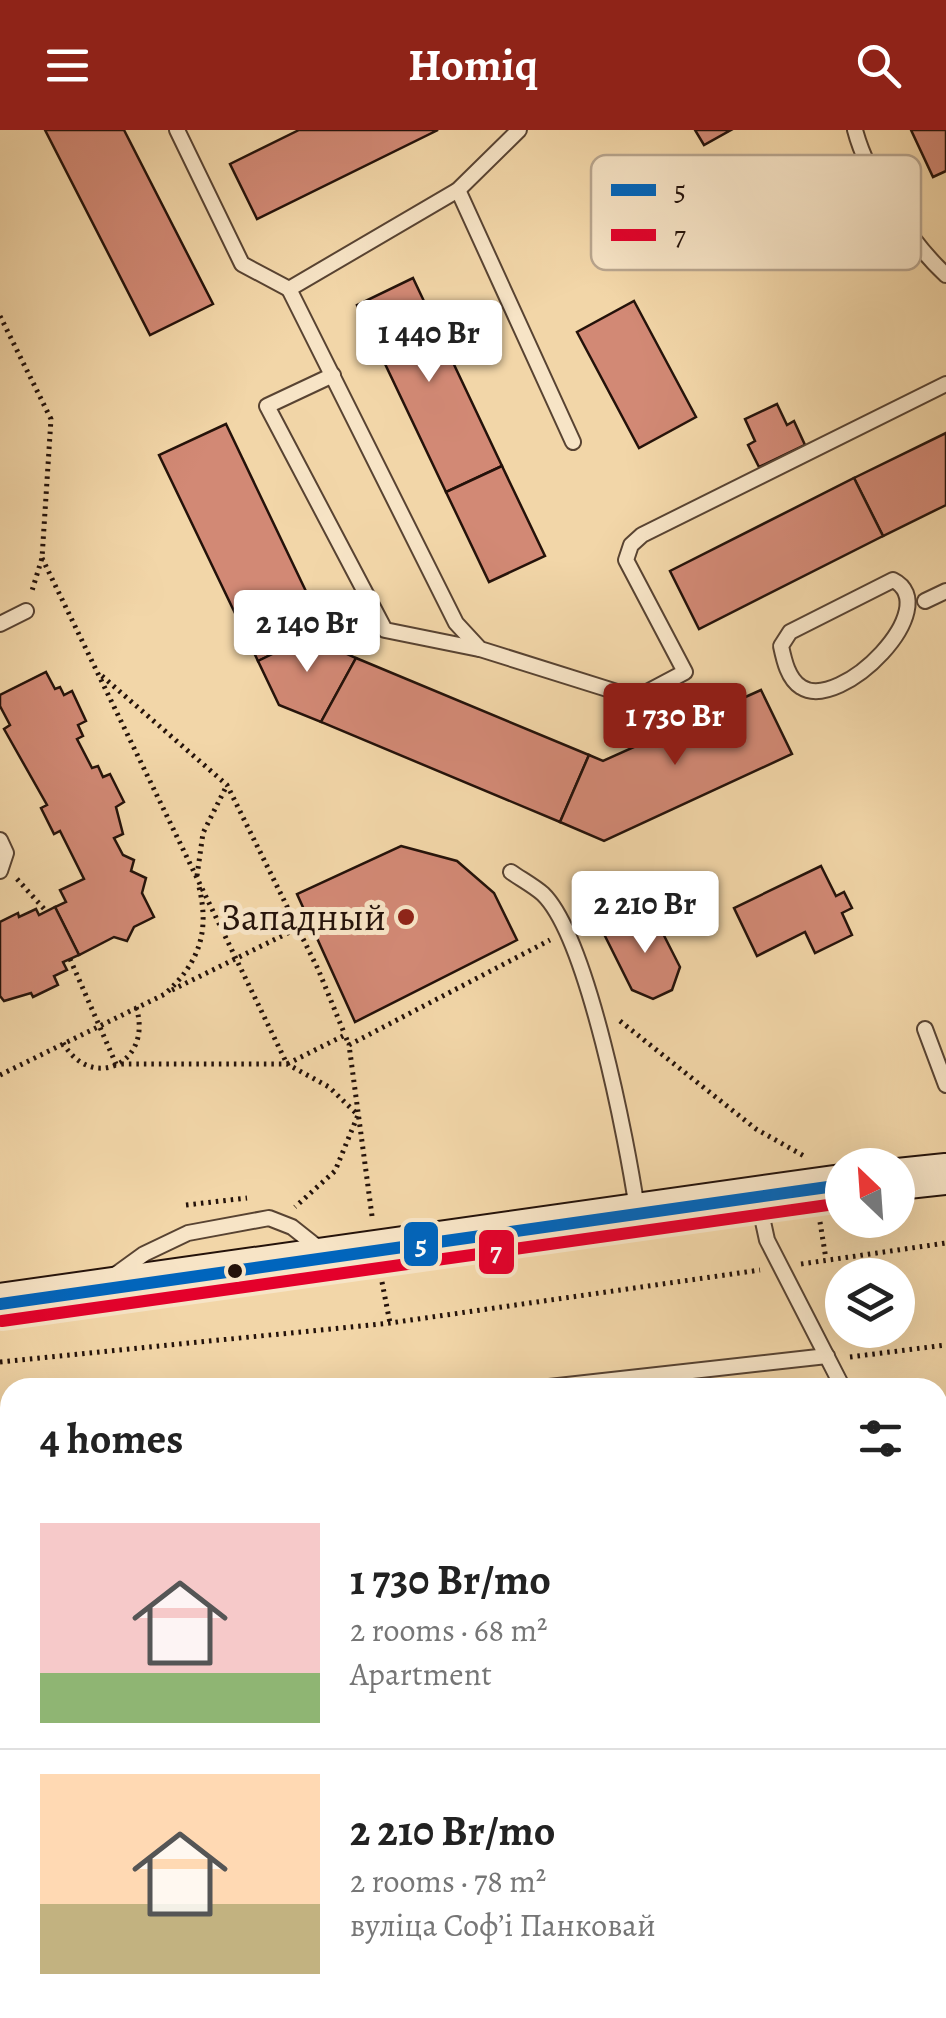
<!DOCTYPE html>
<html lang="en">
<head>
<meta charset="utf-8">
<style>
	body { margin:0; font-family:Alegreya,serif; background:#f2f2f2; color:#222; height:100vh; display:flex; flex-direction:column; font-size:38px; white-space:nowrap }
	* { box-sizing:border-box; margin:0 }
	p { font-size:32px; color:#767676 }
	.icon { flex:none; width:55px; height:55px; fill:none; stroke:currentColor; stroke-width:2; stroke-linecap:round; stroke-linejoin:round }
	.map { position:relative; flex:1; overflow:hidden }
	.details { position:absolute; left:0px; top:1248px; width:948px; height:642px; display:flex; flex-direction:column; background:#fff; border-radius:30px 30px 0 0; box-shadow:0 10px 40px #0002 }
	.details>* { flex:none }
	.needle { width:65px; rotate:335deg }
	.controls { position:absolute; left:825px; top:1018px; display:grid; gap:20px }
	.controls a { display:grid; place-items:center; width:90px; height:90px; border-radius:50%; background:#fff; box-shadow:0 10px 40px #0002; font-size:50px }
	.price { position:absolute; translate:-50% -85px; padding:0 22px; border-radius:10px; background:#fff; color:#222; font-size:32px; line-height:65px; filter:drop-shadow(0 2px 5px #0008) }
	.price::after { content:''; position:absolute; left:50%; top:60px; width:30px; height:22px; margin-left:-15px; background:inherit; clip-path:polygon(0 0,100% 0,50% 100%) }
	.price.selected { background:#8f2418; color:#fff }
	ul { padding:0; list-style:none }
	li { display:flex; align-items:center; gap:30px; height:250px; padding:0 40px }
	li+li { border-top:2px solid #e0e0e0 }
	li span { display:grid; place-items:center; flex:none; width:280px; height:200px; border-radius:0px; color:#555 }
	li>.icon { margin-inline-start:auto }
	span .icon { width:120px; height:120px; fill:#fffc; stroke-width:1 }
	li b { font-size:42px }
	h2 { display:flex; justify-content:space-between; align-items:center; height:120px; padding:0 40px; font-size:42px }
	header { display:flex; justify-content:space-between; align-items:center; height:130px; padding:0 40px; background:#8f2418; color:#fff; font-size:45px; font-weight:700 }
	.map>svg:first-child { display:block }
</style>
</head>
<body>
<header><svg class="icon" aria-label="menu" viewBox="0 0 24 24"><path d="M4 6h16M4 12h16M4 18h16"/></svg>Homiq<svg class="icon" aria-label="search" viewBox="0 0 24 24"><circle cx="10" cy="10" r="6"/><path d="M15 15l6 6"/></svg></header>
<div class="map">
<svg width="946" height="1888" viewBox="0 0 946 1888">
	<rect width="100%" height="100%" fill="#f2d6a8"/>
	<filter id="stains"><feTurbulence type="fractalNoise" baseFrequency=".002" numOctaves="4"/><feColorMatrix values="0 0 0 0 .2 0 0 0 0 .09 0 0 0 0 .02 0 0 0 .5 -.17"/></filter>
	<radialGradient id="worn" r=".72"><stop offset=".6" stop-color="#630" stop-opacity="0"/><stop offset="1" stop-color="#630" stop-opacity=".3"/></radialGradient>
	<!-- building -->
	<g fill="#d28975" stroke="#24120a" stroke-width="2.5">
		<polygon points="45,0 124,0 213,174 150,205"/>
		<polygon points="299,0 438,0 257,89 230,34"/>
		<polygon points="695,0 731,0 704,15"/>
		<polygon points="911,0 946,0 946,41 933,47"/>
		<polygon points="413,148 502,336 446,362 357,175"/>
		<polygon points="634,171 696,287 639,318 577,202"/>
		<polygon points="777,274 787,295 794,291 805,315 759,337 748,315 755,311 745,289"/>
		<polygon points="226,294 324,499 258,531 159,325"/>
		<polygon points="946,303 946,375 883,406 854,348"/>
		<polygon points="502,336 545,426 489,452 446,362"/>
		<polygon points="854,348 883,406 699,499 670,441"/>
		<polygon points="324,499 334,518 356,528 321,592 279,575 258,531"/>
		<polygon points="356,528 589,625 560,692 321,592"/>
		<polygon points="46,542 55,559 60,557 64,565 72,561 86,591 78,595 83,606 77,609 92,638 98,636 103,647 110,644 124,672 116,677 123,704 114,708 123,725 134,730 131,741 146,748 142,763 154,787 134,797 127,811 114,807 79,825 55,777 66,772 60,760 84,749 60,701 54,704 41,678 47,675 4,599 10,595 0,576 0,565"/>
		<polygon points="761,560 792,624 604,711 560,692 589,625 603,631"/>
		<polygon points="401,716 457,731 494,763 517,810 355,892 297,764"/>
		<polygon points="821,736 836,766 844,762 852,778 842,783 852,805 815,823 805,802 757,826 734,778"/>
		<polygon points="55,777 79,825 63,832 67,840 54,846 58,855 33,867 31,863 4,871 0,866 0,792 18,783 19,787 36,779 39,785"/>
		<polygon points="651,780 680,837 672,860 653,869 632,860 604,804"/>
		<polygon points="10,1393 10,1440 0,1421 0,1398"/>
		<polygon points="938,1642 946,1658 946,1727 938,1732"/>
		<polygon points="10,1837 10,1880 38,1880 22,1888 0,1888 0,1841"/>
		<polygon points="219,1880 279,1880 283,1888 224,1888"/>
		<polygon points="567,1880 749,1880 733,1888 571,1888"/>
	</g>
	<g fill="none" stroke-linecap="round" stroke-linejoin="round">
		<defs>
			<g id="lane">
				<polyline points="177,0 242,134 289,159 458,60 519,0"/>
				<path d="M855 0C867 46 911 113 946 145"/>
				<polyline points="458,60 573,312"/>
				<polyline points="289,159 456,493 480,519 636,568 685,542 626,430 631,415 642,405 946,254"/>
				<polyline points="333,245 267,276 385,500 479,519"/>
				<path d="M893 450C946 476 841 583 801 557 788 549 784 530 781 516L790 502Z"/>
				<polyline points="925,471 946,461"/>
				<polyline points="0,494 26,481"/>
				<polyline points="0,710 6,723 0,741"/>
				<path d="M511 742C521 749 534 756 543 764 588 808 627 1012 637 1079"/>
				<polyline points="925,899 946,955"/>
				<polyline points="758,1069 767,1110 843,1258"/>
				<polyline points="115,1145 144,1124 188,1103 269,1088 292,1097 321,1120"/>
				<polyline points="540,1258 827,1226"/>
				<polyline points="0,1317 10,1316"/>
				<polyline points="938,1442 946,1458"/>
				<polyline points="938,1743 946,1739"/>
				<polyline points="0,1787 10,1781"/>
				<polyline points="171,1880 175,1888"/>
				<polyline points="106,1888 122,1880"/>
			</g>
			<g id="secondary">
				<polyline points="898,1049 946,1044"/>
				<polyline points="0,1174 842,1055"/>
			</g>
		</defs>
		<!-- lane casing -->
		<use href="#lane" stroke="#584332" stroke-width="18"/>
		<!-- secondary casing -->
		<use href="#secondary" stroke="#24120a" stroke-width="44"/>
		<!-- path -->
		<g stroke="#24120a" stroke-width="5" stroke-dasharray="2.5 5" stroke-linecap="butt">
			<polyline points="0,186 51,289 42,428 31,464"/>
			<polyline points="42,428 287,934 345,905 349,915"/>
			<polyline points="102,546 227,655 318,839 345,905"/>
			<polyline points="197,746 203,703 227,655"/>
			<polyline points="17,749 47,782"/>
			<polyline points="70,829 116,934 287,934 329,957 358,985 335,1041 295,1077"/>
			<polyline points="172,860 298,798"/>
			<polyline points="620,891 756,999 804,1026"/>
			<path d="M63 913C92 963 154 932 136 877"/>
			<path d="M0 945 165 864C199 833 210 802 199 757"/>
			<polyline points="186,1075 247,1068"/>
			<polyline points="372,1086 349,915 550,810"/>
			<polyline points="820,1092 826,1129"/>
			<polyline points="801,1134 946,1113"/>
			<polyline points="382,1152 390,1193"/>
			<polyline points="850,1227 946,1215"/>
			<polyline points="0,1232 390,1193 760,1140"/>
			<polyline points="938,1382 946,1394"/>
		</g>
		<!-- lane -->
		<use href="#lane" stroke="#f7e4c6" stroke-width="14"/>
		<!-- secondary -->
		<use href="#secondary" stroke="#f7e4c6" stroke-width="40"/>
		<defs>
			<polyline id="bus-1" points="0,1174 842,1055"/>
			<polyline id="bus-2" points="2,1191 842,1073"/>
		</defs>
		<!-- bus-1 casing -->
		<use href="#bus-1" stroke="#f7e4c6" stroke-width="20"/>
		<!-- bus-2 casing -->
		<use href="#bus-2" stroke="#f7e4c6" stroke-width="20"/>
		<!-- bus-1 -->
		<use href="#bus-1" stroke="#0065bd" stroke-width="12"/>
		<!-- bus-2 -->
		<use href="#bus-2" stroke="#e4002b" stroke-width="12"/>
	</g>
	<!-- markers -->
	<circle fill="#8f2418" stroke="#f7e4c6" stroke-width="4" cx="406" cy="787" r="10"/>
	<circle fill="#24120a" stroke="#f7e4c6" stroke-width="4" cx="235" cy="1141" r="9"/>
	<g text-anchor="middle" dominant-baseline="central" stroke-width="10" stroke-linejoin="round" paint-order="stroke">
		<!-- poi labels -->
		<g font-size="38" fill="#24120a" stroke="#f7e4c6" text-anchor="end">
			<text x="386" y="787">Западный</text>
		</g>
	</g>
	<!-- legend -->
	<rect x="591" y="25" width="330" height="115" rx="15" fill="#f7e4c6" stroke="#b8a58e" stroke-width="2.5"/>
	<rect x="611" y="54" width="45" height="12" fill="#0065bd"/>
	<rect x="611" y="99" width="45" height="12" fill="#e4002b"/>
	<g font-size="28" fill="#24120a">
		<text x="674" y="70">5</text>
		<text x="674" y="115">7</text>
	</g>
	<g stroke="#f7e4c6" stroke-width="4">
		<rect x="402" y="1090" width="38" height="48" rx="10" fill="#0065bd"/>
		<rect x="477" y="1098" width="39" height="48" rx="10" fill="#e4002b"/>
	</g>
	<g font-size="28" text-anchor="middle" font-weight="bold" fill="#fff">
		<text x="421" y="1124">5</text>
		<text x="496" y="1131">7</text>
	</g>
	<rect width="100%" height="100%" filter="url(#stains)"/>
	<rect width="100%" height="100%" fill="url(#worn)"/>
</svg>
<div class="controls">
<a><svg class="needle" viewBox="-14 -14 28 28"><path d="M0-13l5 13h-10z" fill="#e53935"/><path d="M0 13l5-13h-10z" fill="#767676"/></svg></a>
<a><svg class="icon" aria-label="layers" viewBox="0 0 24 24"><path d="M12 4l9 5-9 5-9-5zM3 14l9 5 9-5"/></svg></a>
</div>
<b class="price" style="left:429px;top:255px">1 440 Br</b>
<b class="price" style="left:307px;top:545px">2 140 Br</b>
<b class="price selected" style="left:675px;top:638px">1 730 Br</b>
<b class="price" style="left:645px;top:826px">2 210 Br</b>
<section class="details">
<h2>4 homes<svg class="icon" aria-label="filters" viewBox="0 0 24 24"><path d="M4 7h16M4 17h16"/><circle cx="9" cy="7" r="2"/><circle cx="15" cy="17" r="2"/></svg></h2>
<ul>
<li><span style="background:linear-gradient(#f6c9c9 75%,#8fb573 0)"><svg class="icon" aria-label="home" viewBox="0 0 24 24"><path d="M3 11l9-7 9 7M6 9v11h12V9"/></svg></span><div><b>1 730 Br/mo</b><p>2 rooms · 68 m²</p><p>Apartment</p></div></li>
<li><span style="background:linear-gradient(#ffd9b3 65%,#c2b280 0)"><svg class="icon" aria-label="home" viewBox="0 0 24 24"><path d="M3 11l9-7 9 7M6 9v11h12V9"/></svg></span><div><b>2 210 Br/mo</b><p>2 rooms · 78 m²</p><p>вуліца Софʼі Панковай</p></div></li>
</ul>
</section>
</div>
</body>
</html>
